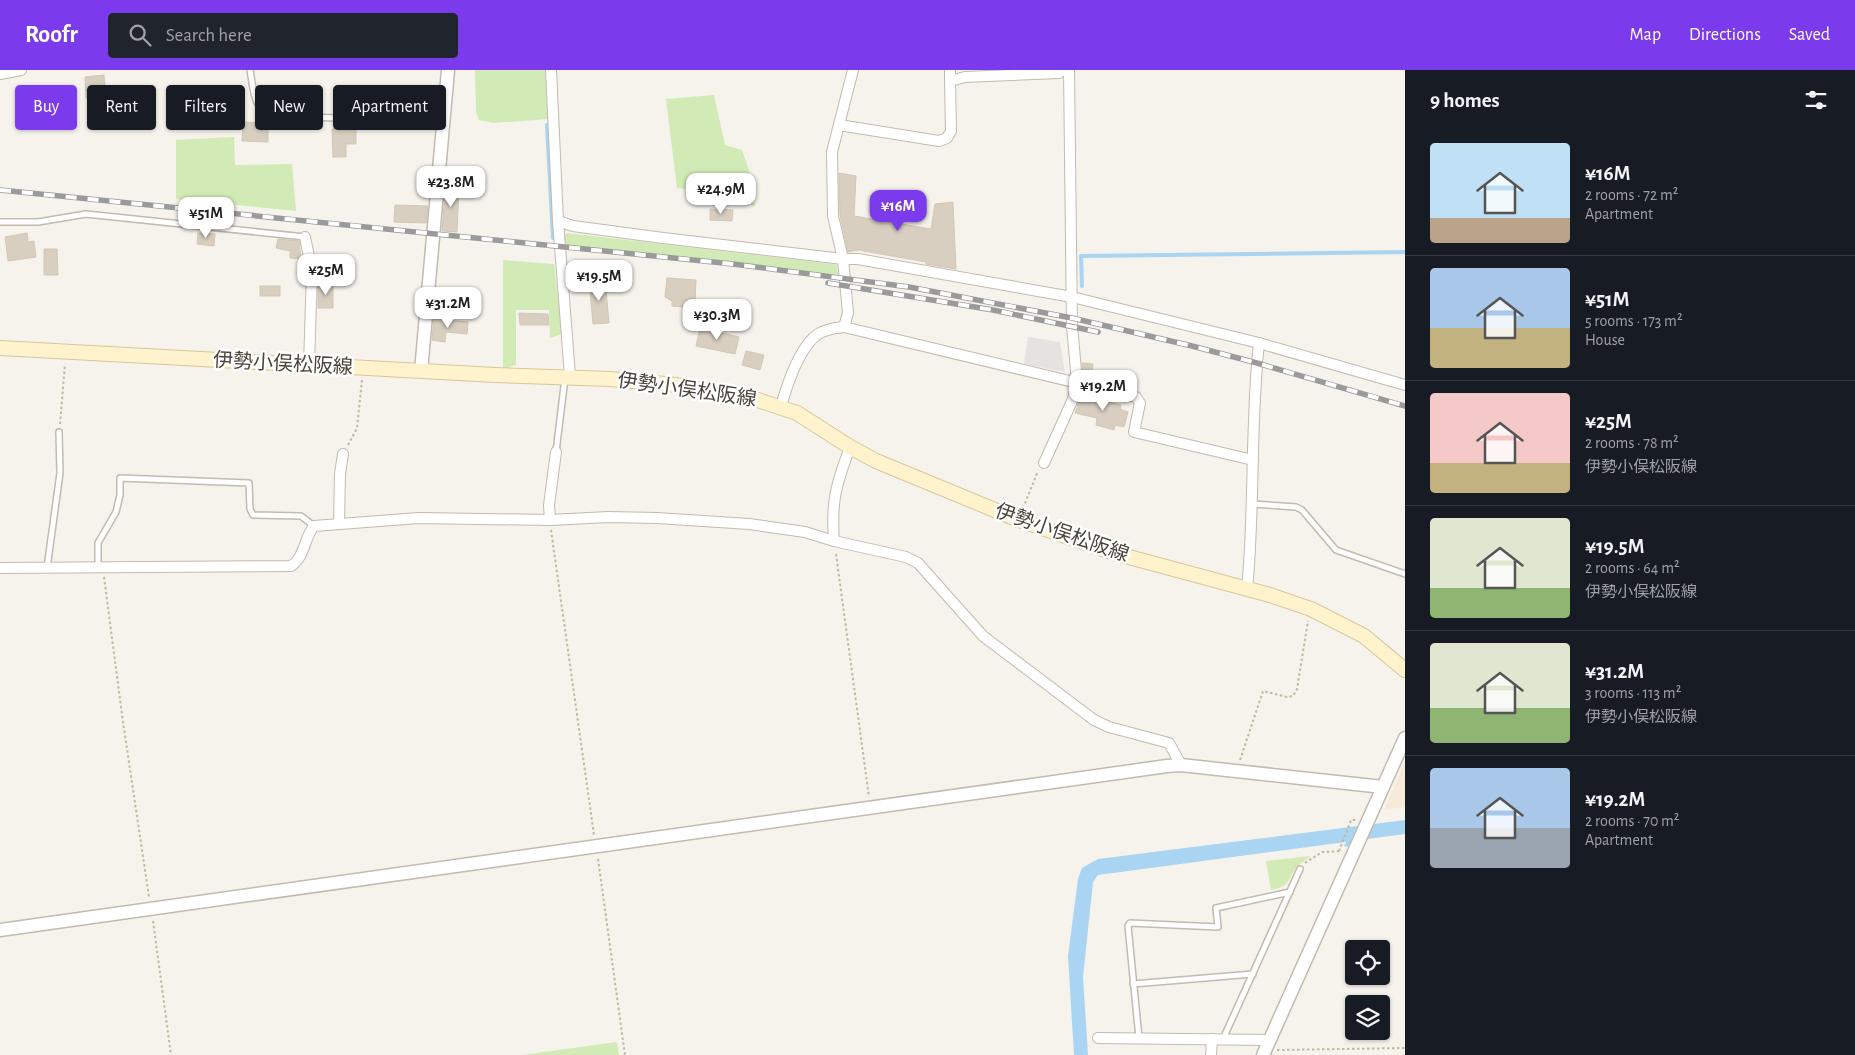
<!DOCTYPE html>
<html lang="en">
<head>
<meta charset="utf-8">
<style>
	body { margin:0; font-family:"Alegreya Sans","Noto Sans JP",sans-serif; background:#20242c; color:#f1f3f6; height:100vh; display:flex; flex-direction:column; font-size:19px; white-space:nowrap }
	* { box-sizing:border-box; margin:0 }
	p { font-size:16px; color:#9ea1a6 }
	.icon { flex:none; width:28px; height:28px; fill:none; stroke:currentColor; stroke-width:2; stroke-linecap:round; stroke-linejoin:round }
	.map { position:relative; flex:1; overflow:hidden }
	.drawer { display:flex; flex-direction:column; background:#171b24; width:450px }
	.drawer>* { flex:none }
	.banner { position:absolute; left:15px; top:15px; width:475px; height:45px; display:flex; gap:10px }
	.buttons { position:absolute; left:1345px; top:870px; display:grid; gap:10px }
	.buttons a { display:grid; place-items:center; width:45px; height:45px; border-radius:5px; background:#171b24; box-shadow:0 1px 4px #0004; font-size:25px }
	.price { position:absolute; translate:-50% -42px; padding:0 11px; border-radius:10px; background:#fff; color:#222; font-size:16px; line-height:32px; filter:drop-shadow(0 1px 2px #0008) }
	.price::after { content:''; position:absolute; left:50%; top:30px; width:15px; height:11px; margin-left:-8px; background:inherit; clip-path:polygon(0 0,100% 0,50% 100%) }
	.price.active { background:#7c3aed; color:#fff }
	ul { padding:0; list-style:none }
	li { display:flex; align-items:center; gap:15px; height:125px; padding:0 25px }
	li+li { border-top:1px solid #363941 }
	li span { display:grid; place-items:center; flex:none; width:140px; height:100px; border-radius:5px; color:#555 }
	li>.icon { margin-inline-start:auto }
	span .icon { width:60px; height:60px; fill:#fffc; stroke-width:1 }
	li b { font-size:21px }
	h2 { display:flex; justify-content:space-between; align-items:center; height:60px; padding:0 25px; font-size:21px }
	.tag { padding:0 18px; border-radius:5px; background:#171b24; box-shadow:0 1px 4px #0004; font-size:18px; line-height:45px }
	.tag.active { background:#7c3aed; color:#fff }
	header { display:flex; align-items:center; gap:30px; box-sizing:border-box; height:70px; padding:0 25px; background:#7c3aed; color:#fff }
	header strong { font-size:24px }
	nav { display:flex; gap:28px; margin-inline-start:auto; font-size:18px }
	.search { width:350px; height:45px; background:#20242c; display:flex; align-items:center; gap:12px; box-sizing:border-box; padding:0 18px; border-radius:5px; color:#9ea1a6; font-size:19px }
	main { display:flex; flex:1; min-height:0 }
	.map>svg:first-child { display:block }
</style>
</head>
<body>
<header>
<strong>Roofr</strong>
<div class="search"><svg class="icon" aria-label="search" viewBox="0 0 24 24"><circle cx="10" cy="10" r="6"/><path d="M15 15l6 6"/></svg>Search here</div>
<nav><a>Map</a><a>Directions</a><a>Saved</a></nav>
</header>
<main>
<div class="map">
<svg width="1405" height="985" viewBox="0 0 1405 985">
	<rect width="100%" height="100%" fill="#f6f3ec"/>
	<!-- commercial -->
	<polygon fill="#f7ead8" points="1405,691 1405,737 1384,740"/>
	<!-- green -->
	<g fill="#d2eab5">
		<polygon points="475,0 545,0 548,49 493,53 479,50 476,42"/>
		<polygon points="714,25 725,75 742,80 749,100 755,137 736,125 677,118 666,29"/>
		<polygon points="234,67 235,95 292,94 296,141 176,129 176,70"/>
		<polygon points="567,163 832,194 837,195 838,205 654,184 580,178 567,176 563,168"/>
		<polygon points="503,190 554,194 562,264 550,268 549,240 516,240 516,295 503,299"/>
		<path d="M1311 786C1306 790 1298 794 1295 799 1286 813 1290 816 1271 820L1266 791Z"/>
		<polygon points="617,972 619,985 522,985"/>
	</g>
	<!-- parking -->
	<polygon fill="#e5e3e0" points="1028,267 1060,272 1065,302 1024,294"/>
	<!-- water -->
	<polygon fill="#a9d4f2" points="1405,750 1405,764 1352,771 1348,777 1344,776 1346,772 1098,805 1093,812 1083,907 1088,985 1074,985 1068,886 1078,809 1082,798 1098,789"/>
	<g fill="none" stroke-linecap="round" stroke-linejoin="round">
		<!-- stream -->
		<g stroke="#a9d4f2" stroke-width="4">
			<polyline points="547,55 553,168"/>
			<polyline points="1082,216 1081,186 1405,182"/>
		</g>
	</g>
	<!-- building -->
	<g fill="#d8cfc1" stroke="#d3c7b4">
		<polygon points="104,5 105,19 97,20 97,28 86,28 85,7"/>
		<polygon points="243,52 268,53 268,72 242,71"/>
		<polygon points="356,57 356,74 346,74 346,87 333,87 332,59"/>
		<polygon points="839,103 856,106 854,146 931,159 935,134 953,132 956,199 926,194 926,192 858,180 848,182 840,145"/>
		<polygon points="446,112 456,112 456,117 459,117 457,162 442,161"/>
		<polygon points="395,135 428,136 426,153 394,152"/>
		<polygon points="710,139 733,140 732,151 710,150"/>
		<polygon points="27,163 28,172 34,171 36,187 8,191 5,167"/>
		<polygon points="198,163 215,164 214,176 197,174"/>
		<polygon points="278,169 299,171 301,189 290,188 290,181 276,178"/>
		<polygon points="44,179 57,179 58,205 44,205"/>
		<polygon points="667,208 696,210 695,232 683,232 683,237 672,236 672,231 665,227"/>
		<polygon points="605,209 609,253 593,254 589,210"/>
		<rect x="318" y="215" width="15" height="23"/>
		<rect x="260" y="216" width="20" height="10"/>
		<polygon points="519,243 548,244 549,255 520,255"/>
		<polygon points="434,249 468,252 467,264 446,262 445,272 432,270"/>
		<polygon points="700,258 739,267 735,284 696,276"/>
		<polygon points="746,281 764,285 760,300 742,295"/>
		<polygon points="1082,293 1093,294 1091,309 1083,307"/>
		<polygon points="1081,326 1121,335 1120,339 1128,342 1124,357 1115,355 1114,360 1096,355 1097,348 1075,343"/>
	</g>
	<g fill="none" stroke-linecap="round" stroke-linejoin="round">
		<defs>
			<g id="service">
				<path d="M250 0C252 10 253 29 260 37 276 53 414 47 442 48"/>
				<polyline points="0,152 38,152 86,144 305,167"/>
				<polyline points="556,382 565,308"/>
				<polyline points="1253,434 1296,437 1302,440 1336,480 1405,504"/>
				<polyline points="98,497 98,473 116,442 120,425 120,408 249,413 250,439 253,445 301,446 314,456"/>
				<polyline points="47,498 60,403 59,362"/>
				<polyline points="1133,914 1253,904"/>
				<polyline points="1139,968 1128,856 1130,853 1218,857 1216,838 1290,822"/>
				<polyline points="1223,969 1300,799"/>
			</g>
			<g id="minor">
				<polyline points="551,0 558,151 570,306"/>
				<polyline points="950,0 950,11 965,7 1059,3 1063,0"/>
				<polyline points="0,4 21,0"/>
				<polyline points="839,55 939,71 947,68 951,61 950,11"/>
				<polyline points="558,151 573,156 663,168 843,189 858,189 1072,227 1259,273 1405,315"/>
				<polyline points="305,167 312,201 309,295"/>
				<polyline points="844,257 1136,327 1140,333 1134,362 1253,390"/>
				<path d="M781 336C787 315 799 277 818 264 826 259 835 258 844 257L848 243 843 189 833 146 832 82 853 0"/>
				<polyline points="1044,393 1073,329 1077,312 1072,256 1069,0"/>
				<polyline points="550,450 549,435 556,382"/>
				<polyline points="339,454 340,404 343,384"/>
				<path d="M834 471C831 431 836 415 850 377"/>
				<path d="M0 498 291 496C305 487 304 468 314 456L419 448 550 450 608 447 657 448 749 454 805 462 834 471 906 487 918 493 983 566 1094 650 1109 657 1169 673 1181 695"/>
				<path d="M1247 520C1255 438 1250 355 1259 273"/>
				<polyline points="1098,968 1269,970"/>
				<polyline points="1211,985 1212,969"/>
			</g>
			<g id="tertiary">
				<polyline points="421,301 448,0"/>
				<polyline points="0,860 1167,696 1181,695 1383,717"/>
				<polyline points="1263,985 1405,668"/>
			</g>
			<polyline id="secondary" points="0,278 495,305 610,309 676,315 755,329 797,343 850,377 876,391 1019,450 1114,483 1270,525 1311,539 1364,566 1405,600"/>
		</defs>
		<!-- service casing -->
		<use href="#service" stroke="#c2bbae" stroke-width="8"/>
		<!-- minor casing -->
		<use href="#minor" stroke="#c2bbae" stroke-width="12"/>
		<!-- tertiary casing -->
		<use href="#tertiary" stroke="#c2bbae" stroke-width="15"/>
		<!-- secondary casing -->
		<use href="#secondary" stroke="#d6c79b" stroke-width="16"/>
		<!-- path -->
		<g stroke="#c4b79f" stroke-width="2" stroke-dasharray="2.5 2.5" stroke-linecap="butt">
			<polyline points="60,354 65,294"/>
			<polyline points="348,375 357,358 362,310"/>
			<polyline points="1023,438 1038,401"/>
			<polyline points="551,460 594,765"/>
			<polyline points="836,484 869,727"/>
			<polyline points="104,507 123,652 149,827"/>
			<polyline points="1240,690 1263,621 1287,627 1293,626 1297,619 1308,551"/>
			<polyline points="1339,781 1351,750 1356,750"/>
			<polyline points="598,789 625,985"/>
			<polyline points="1305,793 1322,782 1342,781"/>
			<polyline points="153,851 171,985"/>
			<polyline points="1277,980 1405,978"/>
		</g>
		<!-- service -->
		<use href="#service" stroke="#fff" stroke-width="5"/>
		<!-- minor -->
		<use href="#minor" stroke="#fff" stroke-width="10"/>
		<!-- tertiary -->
		<use href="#tertiary" stroke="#fff" stroke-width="12"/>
		<!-- secondary -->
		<use href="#secondary" stroke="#fff3cd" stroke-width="14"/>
		<defs>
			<g id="rail">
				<polyline points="0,120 733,194 909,217 1072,248 1192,276 1257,293 1405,336"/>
				<polyline points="828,213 993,240 1098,262"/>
			</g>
		</defs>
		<!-- rail casing -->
		<use href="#rail" stroke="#9a9a9a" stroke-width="5.5"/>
		<!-- rail -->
		<use href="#rail" stroke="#fff" stroke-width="4" stroke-dasharray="11" stroke-linecap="butt"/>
	</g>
	<g text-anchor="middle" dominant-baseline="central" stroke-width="5" stroke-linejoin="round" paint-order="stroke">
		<!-- street labels -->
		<g font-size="20" fill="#4b4439" stroke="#fff">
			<text transform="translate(283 294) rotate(3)">伊勢小俣松阪線</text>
			<text transform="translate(687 320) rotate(8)">伊勢小俣松阪線</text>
			<text transform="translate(1062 463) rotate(19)">伊勢小俣松阪線</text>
		</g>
	</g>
</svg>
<div class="buttons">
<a><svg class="icon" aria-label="locate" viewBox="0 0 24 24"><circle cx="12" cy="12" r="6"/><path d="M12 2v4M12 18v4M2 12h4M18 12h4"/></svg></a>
<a><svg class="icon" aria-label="layers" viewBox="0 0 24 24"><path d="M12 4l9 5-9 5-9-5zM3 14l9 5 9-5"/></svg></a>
</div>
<b class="price" style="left:451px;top:138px">¥23.8M</b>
<b class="price" style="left:721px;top:145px">¥24.9M</b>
<b class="price active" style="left:898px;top:162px">¥16M</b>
<b class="price" style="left:206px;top:169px">¥51M</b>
<b class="price" style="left:326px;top:226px">¥25M</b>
<b class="price" style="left:599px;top:232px">¥19.5M</b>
<b class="price" style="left:448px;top:259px">¥31.2M</b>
<b class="price" style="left:717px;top:271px">¥30.3M</b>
<b class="price" style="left:1103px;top:342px">¥19.2M</b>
<div class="banner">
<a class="tag active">Buy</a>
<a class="tag">Rent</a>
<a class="tag">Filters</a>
<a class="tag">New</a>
<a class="tag">Apartment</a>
</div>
</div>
<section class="drawer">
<h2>9 homes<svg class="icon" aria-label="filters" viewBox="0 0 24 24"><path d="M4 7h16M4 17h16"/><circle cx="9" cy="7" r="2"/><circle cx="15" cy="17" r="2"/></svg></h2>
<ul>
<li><span style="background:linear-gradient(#bfe0f5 75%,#b9a48a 0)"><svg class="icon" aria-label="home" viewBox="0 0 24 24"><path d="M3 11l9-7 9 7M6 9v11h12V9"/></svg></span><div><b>¥16M</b><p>2 rooms · 72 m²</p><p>Apartment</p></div></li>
<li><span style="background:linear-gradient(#a9c7e8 60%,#c2b280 0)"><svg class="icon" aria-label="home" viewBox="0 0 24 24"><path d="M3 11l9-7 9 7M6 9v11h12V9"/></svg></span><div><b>¥51M</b><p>5 rooms · 173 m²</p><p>House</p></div></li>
<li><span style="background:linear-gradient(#f6c9c9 70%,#c2b280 0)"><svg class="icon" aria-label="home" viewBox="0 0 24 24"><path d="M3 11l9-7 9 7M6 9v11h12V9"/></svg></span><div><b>¥25M</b><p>2 rooms · 78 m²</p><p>伊勢小俣松阪線</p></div></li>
<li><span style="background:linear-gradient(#dfe7d0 70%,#8fb573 0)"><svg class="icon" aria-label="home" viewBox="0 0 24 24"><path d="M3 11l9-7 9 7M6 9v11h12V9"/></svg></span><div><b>¥19.5M</b><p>2 rooms · 64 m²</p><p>伊勢小俣松阪線</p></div></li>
<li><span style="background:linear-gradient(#dfe7d0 65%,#8fb573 0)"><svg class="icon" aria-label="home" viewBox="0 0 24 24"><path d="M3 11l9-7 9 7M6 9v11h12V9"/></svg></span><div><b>¥31.2M</b><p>3 rooms · 113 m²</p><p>伊勢小俣松阪線</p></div></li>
<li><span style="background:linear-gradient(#a9c7e8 60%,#9aa5b1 0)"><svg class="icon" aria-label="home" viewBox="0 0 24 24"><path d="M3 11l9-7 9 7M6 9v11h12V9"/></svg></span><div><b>¥19.2M</b><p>2 rooms · 70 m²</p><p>Apartment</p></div></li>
</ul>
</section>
</main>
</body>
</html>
